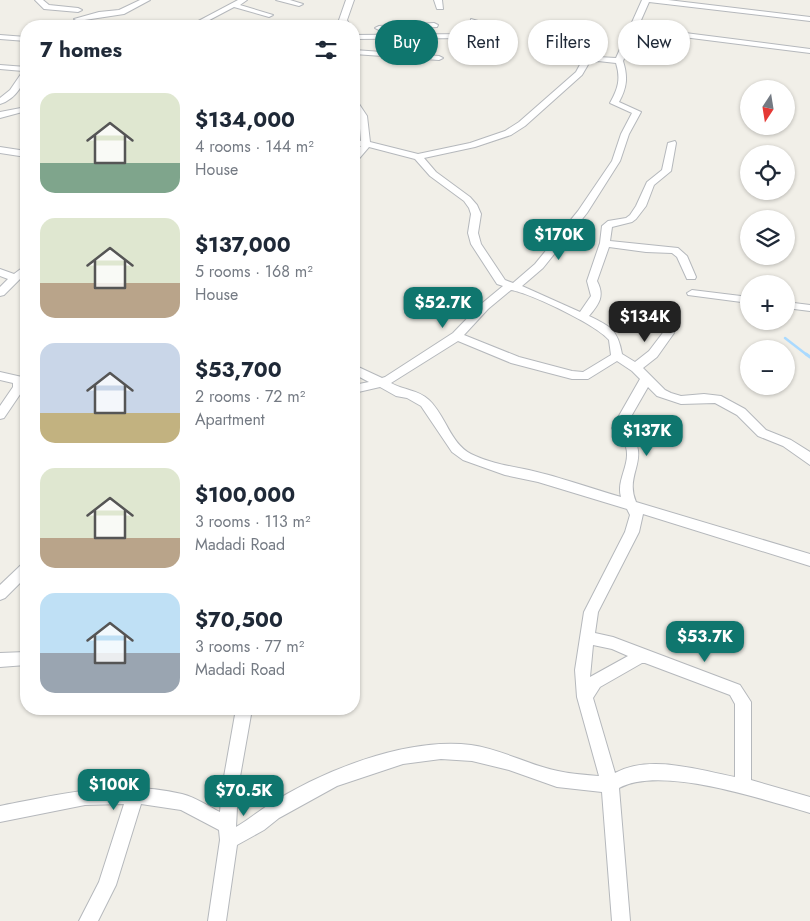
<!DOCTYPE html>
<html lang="en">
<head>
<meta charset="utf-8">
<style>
	body { margin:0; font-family:Jost,sans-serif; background:#f6f6f7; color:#1f2937; height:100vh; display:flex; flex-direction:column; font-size:19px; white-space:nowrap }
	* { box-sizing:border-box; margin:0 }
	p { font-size:16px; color:#747a83 }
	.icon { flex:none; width:28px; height:28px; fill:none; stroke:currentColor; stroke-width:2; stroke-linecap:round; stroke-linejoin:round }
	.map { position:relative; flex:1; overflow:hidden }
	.drawer { position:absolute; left:20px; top:20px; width:340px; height:695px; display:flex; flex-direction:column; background:#fff; border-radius:20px; box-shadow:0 1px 4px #0004 }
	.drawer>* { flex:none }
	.hud { position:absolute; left:375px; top:20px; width:360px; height:45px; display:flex; gap:10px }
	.needle { width:32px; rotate:192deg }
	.tools { position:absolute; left:740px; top:80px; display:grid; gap:10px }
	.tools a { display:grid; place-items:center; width:55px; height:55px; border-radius:50%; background:#fff; box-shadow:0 1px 4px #0004; font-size:25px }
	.price { position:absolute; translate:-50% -42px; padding:0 11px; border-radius:10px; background:#0f766e; color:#fff; font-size:16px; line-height:32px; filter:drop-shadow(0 1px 2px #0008) }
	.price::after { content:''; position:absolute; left:50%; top:30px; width:15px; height:11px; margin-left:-8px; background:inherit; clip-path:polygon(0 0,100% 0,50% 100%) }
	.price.active { background:#222; color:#fff }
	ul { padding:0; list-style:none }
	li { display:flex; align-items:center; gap:15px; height:125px; padding:0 20px }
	li span { display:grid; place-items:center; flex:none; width:140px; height:100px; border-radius:15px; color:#555 }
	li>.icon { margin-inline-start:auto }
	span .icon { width:60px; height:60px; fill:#fffc; stroke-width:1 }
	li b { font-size:21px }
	h2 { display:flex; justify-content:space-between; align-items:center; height:60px; padding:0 20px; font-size:21px }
	.chip { padding:0 18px; border-radius:22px; background:#fff; box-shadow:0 1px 4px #0004; font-size:18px; line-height:45px }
	.chip.active { background:#0f766e; color:#fff }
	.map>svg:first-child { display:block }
</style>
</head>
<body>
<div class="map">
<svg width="810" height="921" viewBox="0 0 810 921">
	<rect width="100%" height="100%" fill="#f1efe8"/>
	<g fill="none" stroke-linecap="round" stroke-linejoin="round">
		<!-- stream-far1 -->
		<polyline stroke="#aadaff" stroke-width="2.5" points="785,338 807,355"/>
		<!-- stream -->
		<polyline stroke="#aadaff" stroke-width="3" points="806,354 810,357"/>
		<defs>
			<g id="minor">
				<polygon points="35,0 43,0 49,5 78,8 82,10 78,12 44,9"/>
				<polygon points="140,0 150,0 124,14 78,21 74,19 99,12 119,10"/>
				<polygon points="238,0 247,0 240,5 273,15 269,17 234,7 198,26 189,26"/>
				<polygon points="276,0 290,0 303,4 299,6"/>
				<polygon points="346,0 354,0 347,20 350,26 344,26 339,20"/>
				<polygon points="434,0 442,0 443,9 437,9"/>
				<path d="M642 0H668L810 17V21L649 2 638 27 810 49V53L636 31 623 61C628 77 627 87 619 102L641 112 629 134 620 161 587 213 543 268 522 286 580 312 591 296 587 281 600 243 602 226 608 221 626 218 630 215 636 206 647 182 662 170 668 143 675 141 676 143 671 171 654 185 646 206 636 219 632 222 612 227 610 241 678 248 687 256 696 277 695 279H687L677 257 672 253 646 252 609 247 597 281C605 296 599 304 589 316 610 326 618 330 622 354L635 362 649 351 665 330H673L674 333 657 357 643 368 665 390 671 393 681 396 704 394 721 396 745 409 766 430 791 440 810 452V465L783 446 758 436 737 415 715 403 681 404 657 396 648 387 625 427C655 458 623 472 636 502L810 554V566L643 514 639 532 598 612 595 633 613 637 740 685 751 702V780L810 797V813C764 800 662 765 619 788L630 921H612L602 792 557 787 509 770 472 761 441 759 403 764 337 786 279 818 264 830 237 845 226 921H208L220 840 219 830 181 810 141 804 116 885 98 921H79L99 882 124 804 85 805 0 822V806C61 794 120 779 182 794 195 797 208 806 220 812L222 788 236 709H252L238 788 236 827C247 821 256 813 267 806 321 771 406 737 471 745 501 749 528 765 558 771 572 774 586 775 599 776L577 697 575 670 584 612 625 532 630 515 627 509 538 482 505 475 463 460 452 452 421 406 407 398 396 396 380 387 354 393V385L369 382 354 374V365L382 378 385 377 453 333 480 305 503 286 497 284 471 244 468 233 471 214 469 208 464 201 430 176 415 159 369 147 357 161 354 162V154L361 146 354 145V139L361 141 359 116 354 109V101H357L367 116 370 142 418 154 470 143 505 131 519 122 576 72 583 59 598 57 616 58ZM598 61 616 63C621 79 618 89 610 103L632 113 621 134 612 161 578 211 535 264 513 283 505 280 481 244 478 233 481 214 477 205 470 197 436 172 424 158 475 147 511 135 525 126 582 75 589 63ZM511 290C530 293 597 325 609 340L611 355 583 372 572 371 519 357 464 335 488 309ZM458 341 511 363 572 379H588L617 361 632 371 640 379 612 428C616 435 623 439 626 447 631 464 616 480 621 497 593 489 566 479 537 472 516 467 491 464 471 454 450 443 446 416 429 400 419 390 403 390 391 383ZM593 645 612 649 628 656 590 677ZM642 663H645L730 695 735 704V777C698 770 650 754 615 773L593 698 600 687Z"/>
				<polygon points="471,19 478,21 478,34 471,38 354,39 354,35 469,34"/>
				<polygon points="434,23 438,25 437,27 379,30 375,28 379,26"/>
				<polygon points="0,35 26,37 26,41 0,39"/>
				<polygon points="354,50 439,56 443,58 439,60 354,54"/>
				<path d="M0 65 26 67C26 83 16 99 0 104V98L10 90 23 71 0 69Z"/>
				<polygon points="26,107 26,111 0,118 0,112"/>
				<polygon points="0,147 26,151 26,157 0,153"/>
				<polygon points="26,265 26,273 4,295 0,296 0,287 8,279 0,276 0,269 14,274"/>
				<polygon points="692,290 749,297 749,303 688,295 687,293"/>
				<polygon points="786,302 810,305 810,311 786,308"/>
				<polygon points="0,372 22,377 25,387 4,418 0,419 0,406 13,387 13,383 0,380"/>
				<polygon points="26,563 26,577 5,598 0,600 0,585 21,565"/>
				<polygon points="26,652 26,665 0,667 0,653"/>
			</g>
		</defs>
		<!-- minor casing -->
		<use href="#minor" stroke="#b5b8bc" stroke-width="2"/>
		<!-- minor -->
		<use href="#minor" fill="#fff" fill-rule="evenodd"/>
	</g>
</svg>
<div class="tools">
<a><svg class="needle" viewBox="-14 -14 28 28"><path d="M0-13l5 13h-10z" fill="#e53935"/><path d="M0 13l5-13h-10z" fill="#747a83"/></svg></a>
<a><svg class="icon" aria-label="locate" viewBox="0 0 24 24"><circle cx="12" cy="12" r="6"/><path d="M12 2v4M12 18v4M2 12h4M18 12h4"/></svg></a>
<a><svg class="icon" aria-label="layers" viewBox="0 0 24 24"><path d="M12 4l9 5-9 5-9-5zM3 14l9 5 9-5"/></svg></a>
<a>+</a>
<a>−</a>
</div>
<b class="price" style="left:559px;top:261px">$170K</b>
<b class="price" style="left:443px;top:329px">$52.7K</b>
<b class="price active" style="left:645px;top:343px">$134K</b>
<b class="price" style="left:647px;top:457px">$137K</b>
<b class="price" style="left:705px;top:663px">$53.7K</b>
<b class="price" style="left:114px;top:811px">$100K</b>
<b class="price" style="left:244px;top:817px">$70.5K</b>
<div class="hud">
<a class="chip active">Buy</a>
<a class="chip">Rent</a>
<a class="chip">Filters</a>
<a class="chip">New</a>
</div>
<section class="drawer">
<h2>7 homes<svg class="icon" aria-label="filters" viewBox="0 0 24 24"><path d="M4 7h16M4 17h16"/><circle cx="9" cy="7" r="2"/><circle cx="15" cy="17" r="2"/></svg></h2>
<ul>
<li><span style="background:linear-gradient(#dfe7d0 70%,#7fa58c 0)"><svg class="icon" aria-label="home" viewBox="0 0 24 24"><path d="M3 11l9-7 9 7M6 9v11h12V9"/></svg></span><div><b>$134,000</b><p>4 rooms · 144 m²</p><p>House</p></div></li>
<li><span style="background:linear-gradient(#dfe7d0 65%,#b9a48a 0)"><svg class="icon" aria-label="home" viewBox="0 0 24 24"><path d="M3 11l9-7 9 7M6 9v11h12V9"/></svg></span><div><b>$137,000</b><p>5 rooms · 168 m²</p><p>House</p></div></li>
<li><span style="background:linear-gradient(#c9d6e8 70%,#c2b280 0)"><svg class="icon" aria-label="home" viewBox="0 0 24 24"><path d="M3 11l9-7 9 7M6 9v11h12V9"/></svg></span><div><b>$53,700</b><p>2 rooms · 72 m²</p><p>Apartment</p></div></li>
<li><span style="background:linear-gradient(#dfe7d0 70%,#b9a48a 0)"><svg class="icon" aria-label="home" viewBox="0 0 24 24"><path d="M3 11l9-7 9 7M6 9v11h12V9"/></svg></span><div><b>$100,000</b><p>3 rooms · 113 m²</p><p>Madadi Road</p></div></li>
<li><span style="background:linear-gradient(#bfe0f5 60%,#9aa5b1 0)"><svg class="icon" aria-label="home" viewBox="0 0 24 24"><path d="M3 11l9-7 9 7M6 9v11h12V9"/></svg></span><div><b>$70,500</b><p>3 rooms · 77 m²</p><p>Madadi Road</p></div></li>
</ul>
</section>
</div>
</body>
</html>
